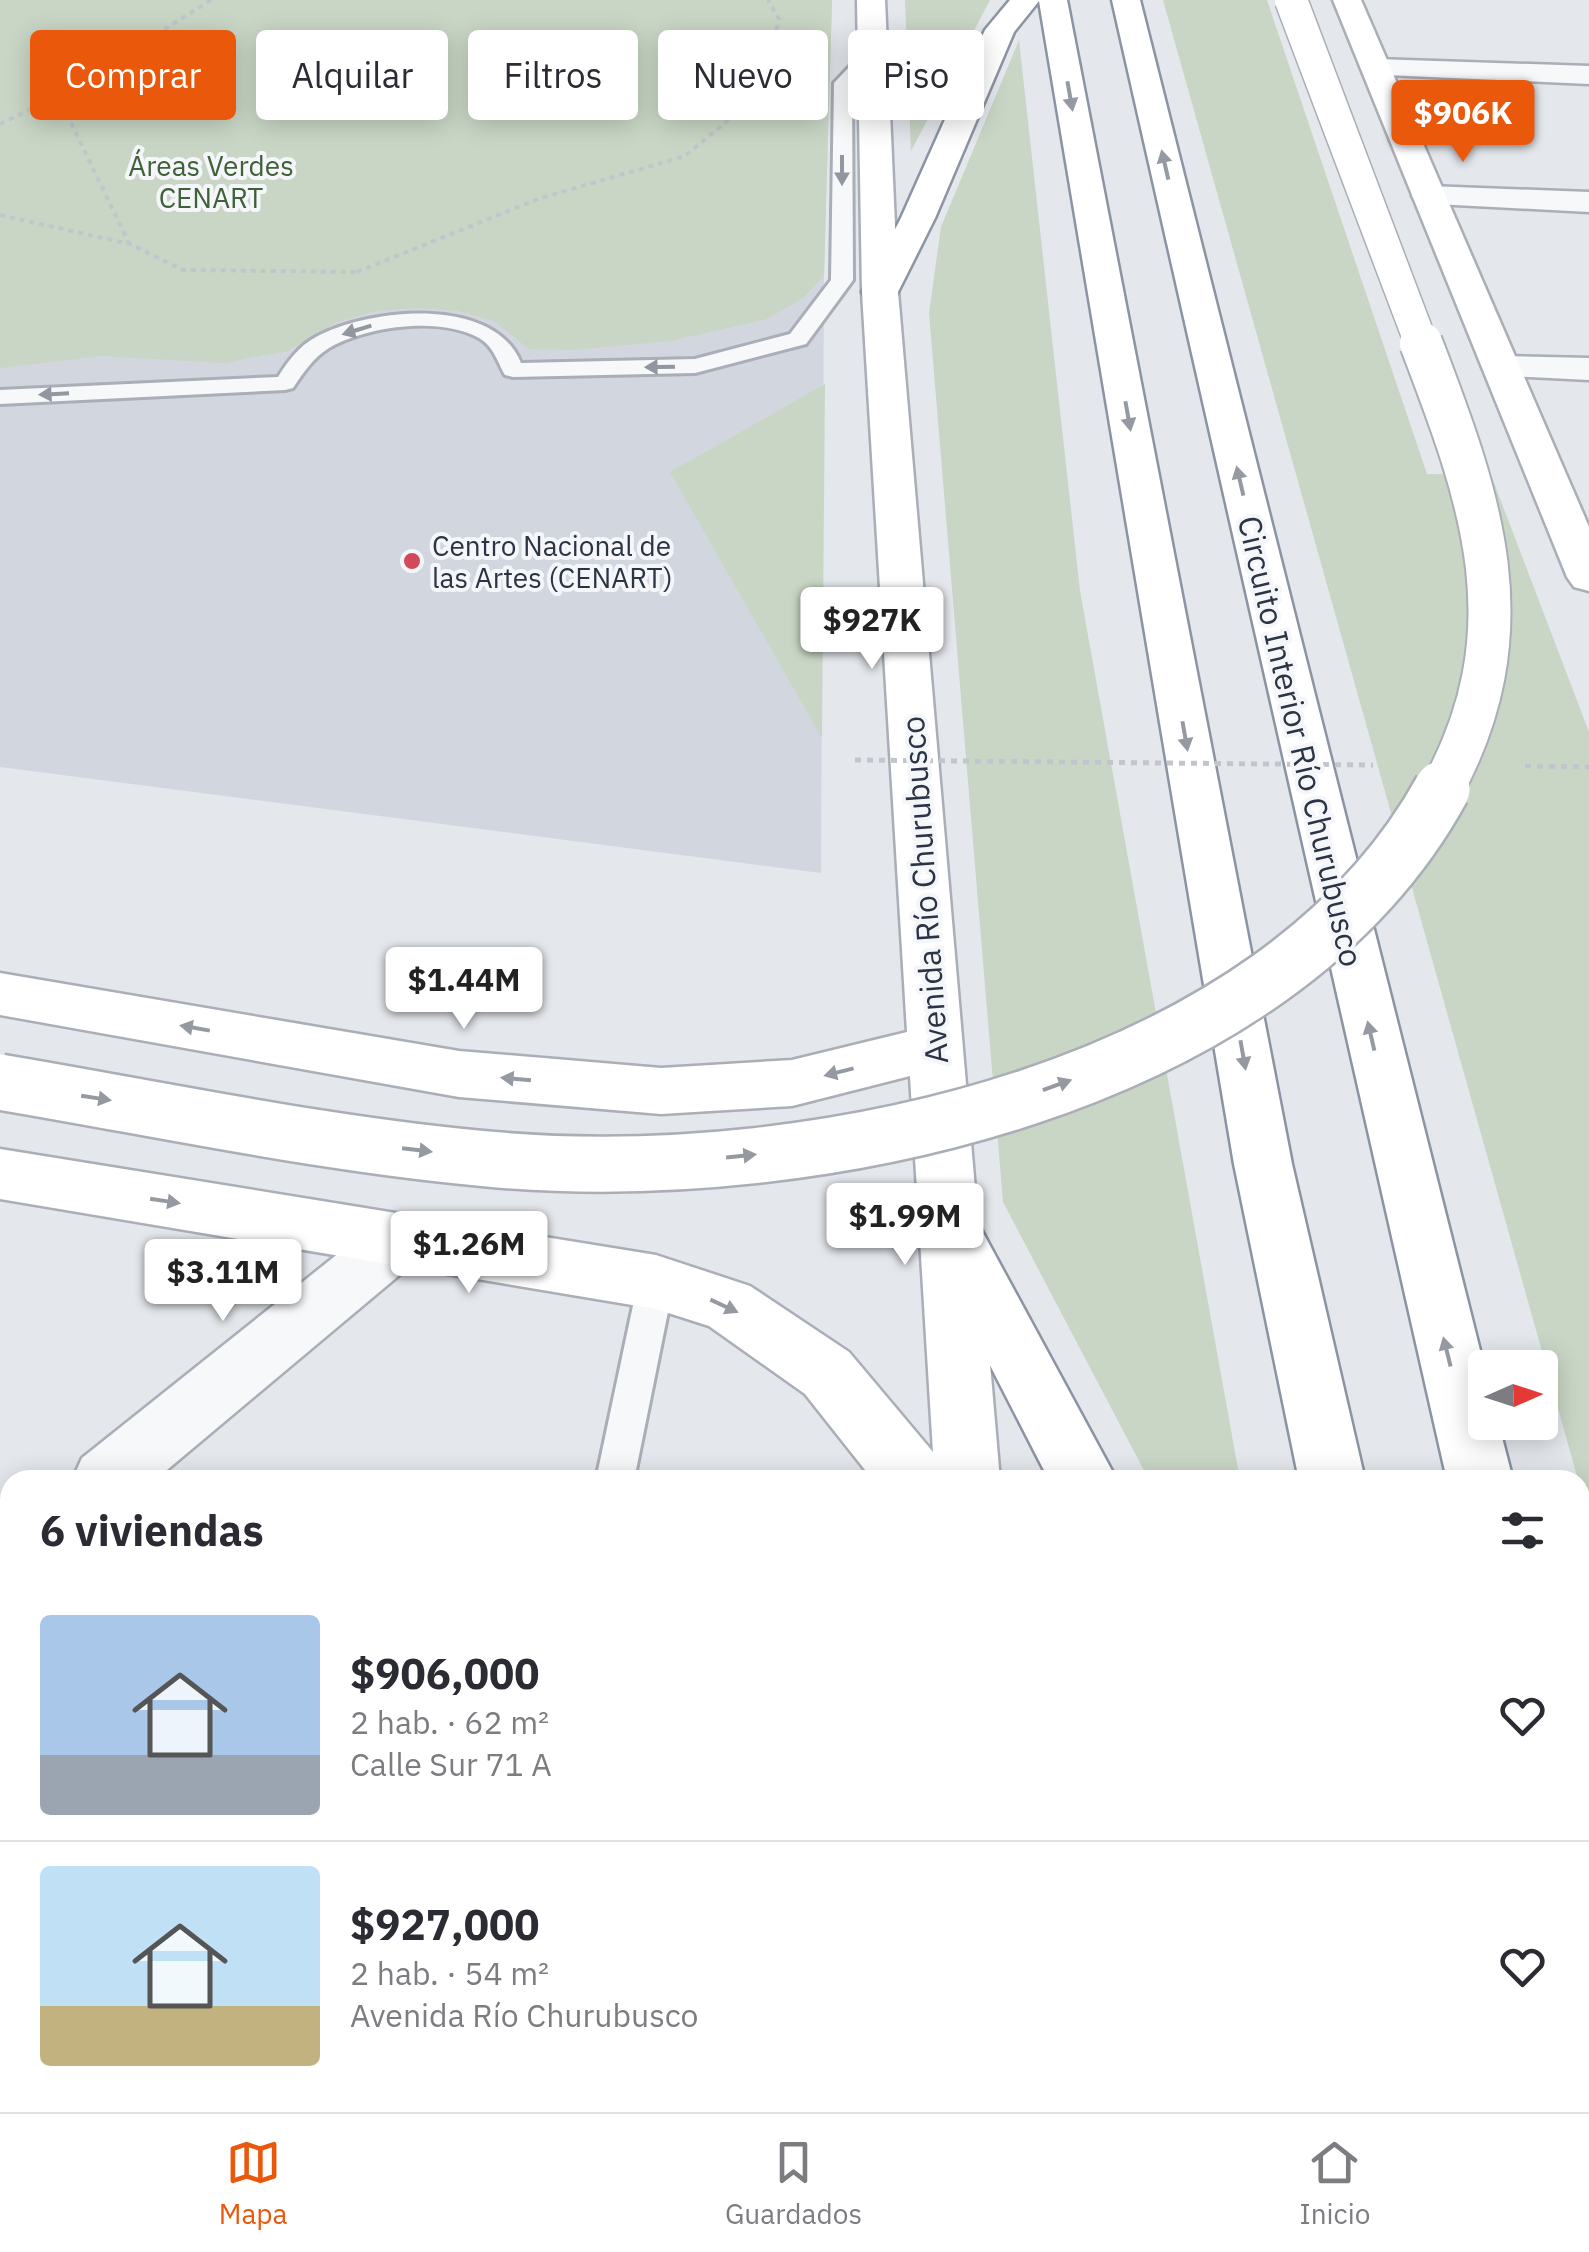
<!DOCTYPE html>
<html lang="es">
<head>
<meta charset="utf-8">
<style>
	body { margin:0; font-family:"IBM Plex Sans",sans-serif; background:#f2f2f3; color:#2b2b33; height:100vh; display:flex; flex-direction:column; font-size:38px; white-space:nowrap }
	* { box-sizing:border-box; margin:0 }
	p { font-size:32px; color:#7c7c81 }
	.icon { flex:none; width:55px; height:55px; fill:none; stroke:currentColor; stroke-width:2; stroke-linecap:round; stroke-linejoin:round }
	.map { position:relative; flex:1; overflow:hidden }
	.sheet { position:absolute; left:0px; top:1470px; width:1590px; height:642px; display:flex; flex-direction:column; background:#fff; border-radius:30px 30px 0 0; box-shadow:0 5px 25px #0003 }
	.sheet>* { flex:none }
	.top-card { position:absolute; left:30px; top:30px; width:1000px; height:90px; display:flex; gap:20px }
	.needle { width:65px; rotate:87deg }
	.controls { position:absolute; left:1468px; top:1350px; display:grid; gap:20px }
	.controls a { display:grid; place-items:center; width:90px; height:90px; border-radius:10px; background:#fff; box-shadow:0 5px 25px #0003; font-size:50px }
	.price { position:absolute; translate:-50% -85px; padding:0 22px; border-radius:10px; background:#fff; color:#222; font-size:32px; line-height:65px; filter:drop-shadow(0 2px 5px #0008) }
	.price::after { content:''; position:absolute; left:50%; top:60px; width:30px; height:22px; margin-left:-15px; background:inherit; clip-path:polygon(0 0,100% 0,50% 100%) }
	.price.on { background:#ea580c; color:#fff }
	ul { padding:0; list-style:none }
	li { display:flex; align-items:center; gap:30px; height:250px; padding:0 40px }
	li+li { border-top:2px solid #e1e1e2 }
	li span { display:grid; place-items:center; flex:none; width:280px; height:200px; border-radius:10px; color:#555 }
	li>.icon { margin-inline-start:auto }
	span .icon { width:120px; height:120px; fill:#fffc; stroke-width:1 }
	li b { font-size:42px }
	h2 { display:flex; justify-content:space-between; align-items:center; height:120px; padding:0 40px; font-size:42px }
	.chip { padding:0 35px; border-radius:10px; background:#fff; box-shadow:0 5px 25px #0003; font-size:35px; line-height:90px }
	.chip.on { background:#ea580c; color:#fff }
	.menu { display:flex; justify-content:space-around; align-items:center; height:140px; border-top:2px solid #e1e1e2; background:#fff; font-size:28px; color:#7c7c81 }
	.menu a { display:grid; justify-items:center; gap:5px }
	.menu .on { color:#ea580c }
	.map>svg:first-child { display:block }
</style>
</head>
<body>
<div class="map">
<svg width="1589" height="2112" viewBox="0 0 1589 2112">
	<rect width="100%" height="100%" fill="#e4e7ec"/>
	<!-- built -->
	<polygon fill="#d2d6de" points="0,0 832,0 824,275 821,873 0,767"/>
	<!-- green -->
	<g fill="#c9d6c5">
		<polygon points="0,0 832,0 824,275 803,298 767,319 670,341 572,350 529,349 494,321 458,311 417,308 375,311 335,323 288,351 224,363 101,356 0,368"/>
		<polygon points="905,0 990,0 911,151"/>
		<polygon points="1163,0 1267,0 1427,474 1491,475 1589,732 1589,1519"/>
		<polygon points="1019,40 1080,591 1240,1480 1149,1480 1003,1202 929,313 941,227"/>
		<polygon points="825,384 822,738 670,472"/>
		<polygon points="1200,2103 1346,2103 1351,2112 1203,2112"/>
	</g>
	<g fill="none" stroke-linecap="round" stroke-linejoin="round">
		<defs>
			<g id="lane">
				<path d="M872 43 881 48 852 84 853 280 806 344 695 373 513 377 505 375C497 361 494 347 479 338 440 316 366 326 329 348 313 358 303 373 293 388L285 390 0 404V390L278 377C288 361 299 346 316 337 369 308 494 295 521 363L695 359 790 334 831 280 834 83Z"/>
				<polygon points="656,1266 669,1271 674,1282 634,1480 596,1480 638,1282 643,1271"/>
				<polygon points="10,2080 10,2102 38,2102 34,2112 0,2112 0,2084"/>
			</g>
			<g id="street">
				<polygon points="1376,59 1589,66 1589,84 1365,74 1361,68"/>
				<polygon points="1429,186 1589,192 1589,212 1417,203 1412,196 1417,189"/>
				<polygon points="1501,356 1589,358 1589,380 1488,375 1482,367 1488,359"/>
				<polygon points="400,1213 421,1221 430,1239 421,1257 155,1480 72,1480 82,1458 379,1221"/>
				<polygon points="10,1524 10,1595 0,1600 0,1528"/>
			</g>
			<g id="secondary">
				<polygon points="857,0 885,0 898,292 1000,1480 873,1480 805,1394 709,1326 656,1309 0,1199 0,1149 656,1255 750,1286 849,1352 933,1452 910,1076 792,1106 661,1114 459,1097 0,1015 0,973 459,1051 661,1068 792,1060 907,1032 862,292"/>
				<polygon points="1333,0 1361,0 1589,527 1589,591 1574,587 1567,577"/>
				<polygon points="1031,2102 1112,2102 1114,2112 1032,2112"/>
			</g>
			<g id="highway">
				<polygon points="1010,0 1067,0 1292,1164 1365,1480 1299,1480 1234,1164 1039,1 1014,32 935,218 898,292 893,300 867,300 862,292 901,218 985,30"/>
				<polygon points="1112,0 1140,0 1485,1370 1485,1422 1498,1422 1513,1480 1447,1480"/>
				<polygon points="947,1197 968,1205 1117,1480 1049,1480 917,1223 926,1205"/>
				<polygon points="1580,1757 1589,1761 1589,1860 1580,1856"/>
				<polygon points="1378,2102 1461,2102 1465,2112 1382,2112"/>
				<polygon points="1477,2102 1558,2102 1562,2112 1480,2112"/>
			</g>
		</defs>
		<!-- lane casing -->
		<use href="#lane" stroke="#a9aeb7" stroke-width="6"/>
		<!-- street casing -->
		<use href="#street" stroke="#a9aeb7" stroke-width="5"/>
		<!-- secondary casing -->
		<use href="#secondary" stroke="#a9aeb7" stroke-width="5"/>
		<!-- highway casing -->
		<use href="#highway" stroke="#8b94a3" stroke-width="5"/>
		<!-- path -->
		<g stroke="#c2c5cb" stroke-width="4" stroke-dasharray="5 5" stroke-linecap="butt">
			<polyline points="58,96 129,243"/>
			<polyline points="0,124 58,96 211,0"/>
			<polyline points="0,215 130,244 183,270 356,272"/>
			<polyline points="357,272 538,199 685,156 733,116 765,77 779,19 768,0"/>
		</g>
		<!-- lane -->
		<use href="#lane" fill="#f7f8fa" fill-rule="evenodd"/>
		<!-- street -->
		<use href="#street" fill="#f7f8fa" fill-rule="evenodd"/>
		<!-- secondary -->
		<use href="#secondary" fill="#fff" fill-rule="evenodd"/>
		<!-- highway -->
		<use href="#highway" fill="#fff" fill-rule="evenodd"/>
		<defs>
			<polyline id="secondary-bridge-far2" points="1291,0 1422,346"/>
			<path id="secondary-bridge-far1" d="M1421 343C1482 502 1529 631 1441 791"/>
			<path id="secondary-bridge" d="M0 1082C166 1110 331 1146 499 1160 815 1186 1277 1091 1442 789"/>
		</defs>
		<!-- secondary-bridge-far2 casing -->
		<use href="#secondary-bridge-far2" stroke="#a9aeb7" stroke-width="35" stroke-linecap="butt"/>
		<!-- secondary-bridge-far1 casing -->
		<use href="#secondary-bridge-far1" stroke="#a9aeb7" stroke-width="46" stroke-linecap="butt"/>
		<!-- secondary-bridge casing -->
		<use href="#secondary-bridge" stroke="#a9aeb7" stroke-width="60" stroke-linecap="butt"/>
		<!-- path-bridge -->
		<g stroke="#c2c5cb" stroke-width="5" stroke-dasharray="6 6" stroke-linecap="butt">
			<polyline points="855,760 1373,765"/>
			<polyline points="1525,766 1589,767"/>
		</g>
		<!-- secondary-bridge-far2 -->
		<use href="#secondary-bridge-far2" stroke="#fff" stroke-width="32"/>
		<!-- secondary-bridge-far1 -->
		<use href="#secondary-bridge-far1" stroke="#fff" stroke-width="42"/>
		<!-- secondary-bridge -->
		<use href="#secondary-bridge" stroke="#fff" stroke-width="55"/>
	</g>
	<!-- one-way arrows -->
	<defs><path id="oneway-solid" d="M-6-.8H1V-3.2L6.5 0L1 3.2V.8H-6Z" transform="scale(2.5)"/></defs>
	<g fill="#959aa2">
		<use href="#oneway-solid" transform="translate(1070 96) rotate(80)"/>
		<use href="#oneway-solid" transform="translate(1165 165) rotate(-103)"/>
		<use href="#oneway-solid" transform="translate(1128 416) rotate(80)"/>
		<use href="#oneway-solid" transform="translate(1240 481) rotate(-103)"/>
		<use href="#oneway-solid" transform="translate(1185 736) rotate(80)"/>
		<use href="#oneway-solid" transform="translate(195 1028) rotate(-170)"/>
		<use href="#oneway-solid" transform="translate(1371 1036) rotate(-103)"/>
		<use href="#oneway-solid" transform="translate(1243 1055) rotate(80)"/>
		<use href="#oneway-solid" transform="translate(839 1072) rotate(166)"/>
		<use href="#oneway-solid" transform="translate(516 1079) rotate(-175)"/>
		<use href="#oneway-solid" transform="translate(1057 1085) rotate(-20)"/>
		<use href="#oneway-solid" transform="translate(96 1098) rotate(9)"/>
		<use href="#oneway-solid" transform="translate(417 1150) rotate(7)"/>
		<use href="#oneway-solid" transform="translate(741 1156) rotate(-6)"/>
		<use href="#oneway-solid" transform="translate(165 1201) rotate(9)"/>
		<use href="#oneway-solid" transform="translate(724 1306) rotate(25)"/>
		<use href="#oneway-solid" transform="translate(1447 1352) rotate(-104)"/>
	</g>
	<g fill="#9196a0">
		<use href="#oneway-solid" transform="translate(842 170) rotate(90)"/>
		<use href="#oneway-solid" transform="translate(357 330) rotate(163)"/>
		<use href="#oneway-solid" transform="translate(660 367) rotate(179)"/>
		<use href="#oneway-solid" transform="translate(54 394) rotate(177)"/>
	</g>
	<!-- markers -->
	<circle fill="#d1495b" stroke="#f4f6f9" stroke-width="4" cx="412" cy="561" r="10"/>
	<g text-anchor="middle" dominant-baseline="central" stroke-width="8" stroke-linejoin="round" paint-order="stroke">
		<!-- far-park labels -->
		<g font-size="28" fill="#3f6138" stroke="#f4f6f9">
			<text x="211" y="165">Áreas Verdes<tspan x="211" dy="32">CENART</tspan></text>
		</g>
		<!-- far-poi labels -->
		<g font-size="28" fill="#2b3445" stroke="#f4f6f9" text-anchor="start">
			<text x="432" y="545">Centro Nacional de<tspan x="432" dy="32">las Artes (CENART)</tspan></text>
		</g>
		<!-- street labels -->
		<g font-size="32" fill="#2b3445" stroke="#f4f6f9">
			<text transform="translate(1301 741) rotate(77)">Circuito Interior Río Churubusco</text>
			<text transform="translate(924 890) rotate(-94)">Avenida Río Churubusco</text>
		</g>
	</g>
</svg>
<div class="controls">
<a><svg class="needle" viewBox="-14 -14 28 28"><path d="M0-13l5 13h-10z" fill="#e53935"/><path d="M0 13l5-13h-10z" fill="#7c7c81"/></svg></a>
</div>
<b class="price on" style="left:1463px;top:165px">$906K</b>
<b class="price" style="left:872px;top:672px">$927K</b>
<b class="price" style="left:464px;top:1032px">$1.44M</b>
<b class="price" style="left:905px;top:1268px">$1.99M</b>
<b class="price" style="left:469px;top:1296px">$1.26M</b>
<b class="price" style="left:223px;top:1324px">$3.11M</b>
<div class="top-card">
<a class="chip on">Comprar</a>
<a class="chip">Alquilar</a>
<a class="chip">Filtros</a>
<a class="chip">Nuevo</a>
<a class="chip">Piso</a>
</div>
<section class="sheet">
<h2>6 viviendas<svg class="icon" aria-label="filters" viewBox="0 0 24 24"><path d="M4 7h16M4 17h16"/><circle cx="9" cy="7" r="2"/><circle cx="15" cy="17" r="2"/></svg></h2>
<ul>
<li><span style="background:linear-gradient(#a9c7e8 70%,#9aa5b1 0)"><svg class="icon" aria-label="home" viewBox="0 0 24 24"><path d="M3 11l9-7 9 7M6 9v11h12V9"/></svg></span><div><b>$906,000</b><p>2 hab. · 62 m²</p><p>Calle Sur 71 A</p></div><svg class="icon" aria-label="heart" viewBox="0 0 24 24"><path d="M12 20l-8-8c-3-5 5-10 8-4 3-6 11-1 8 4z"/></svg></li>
<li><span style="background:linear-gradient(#bfe0f5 70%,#c2b280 0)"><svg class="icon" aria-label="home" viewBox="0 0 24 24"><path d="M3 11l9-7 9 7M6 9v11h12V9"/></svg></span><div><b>$927,000</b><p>2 hab. · 54 m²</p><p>Avenida Río Churubusco</p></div><svg class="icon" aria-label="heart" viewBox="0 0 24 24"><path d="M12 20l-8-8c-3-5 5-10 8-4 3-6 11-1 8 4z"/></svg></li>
</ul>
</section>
</div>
<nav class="menu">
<a class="on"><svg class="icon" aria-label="map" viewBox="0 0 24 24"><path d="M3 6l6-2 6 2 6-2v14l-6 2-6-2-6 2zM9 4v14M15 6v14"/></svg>Mapa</a>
<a><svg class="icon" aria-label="saved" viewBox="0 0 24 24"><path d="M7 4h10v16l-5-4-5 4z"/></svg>Guardados</a>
<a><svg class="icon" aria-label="home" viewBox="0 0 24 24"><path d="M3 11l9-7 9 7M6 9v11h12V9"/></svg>Inicio</a>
</nav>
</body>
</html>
